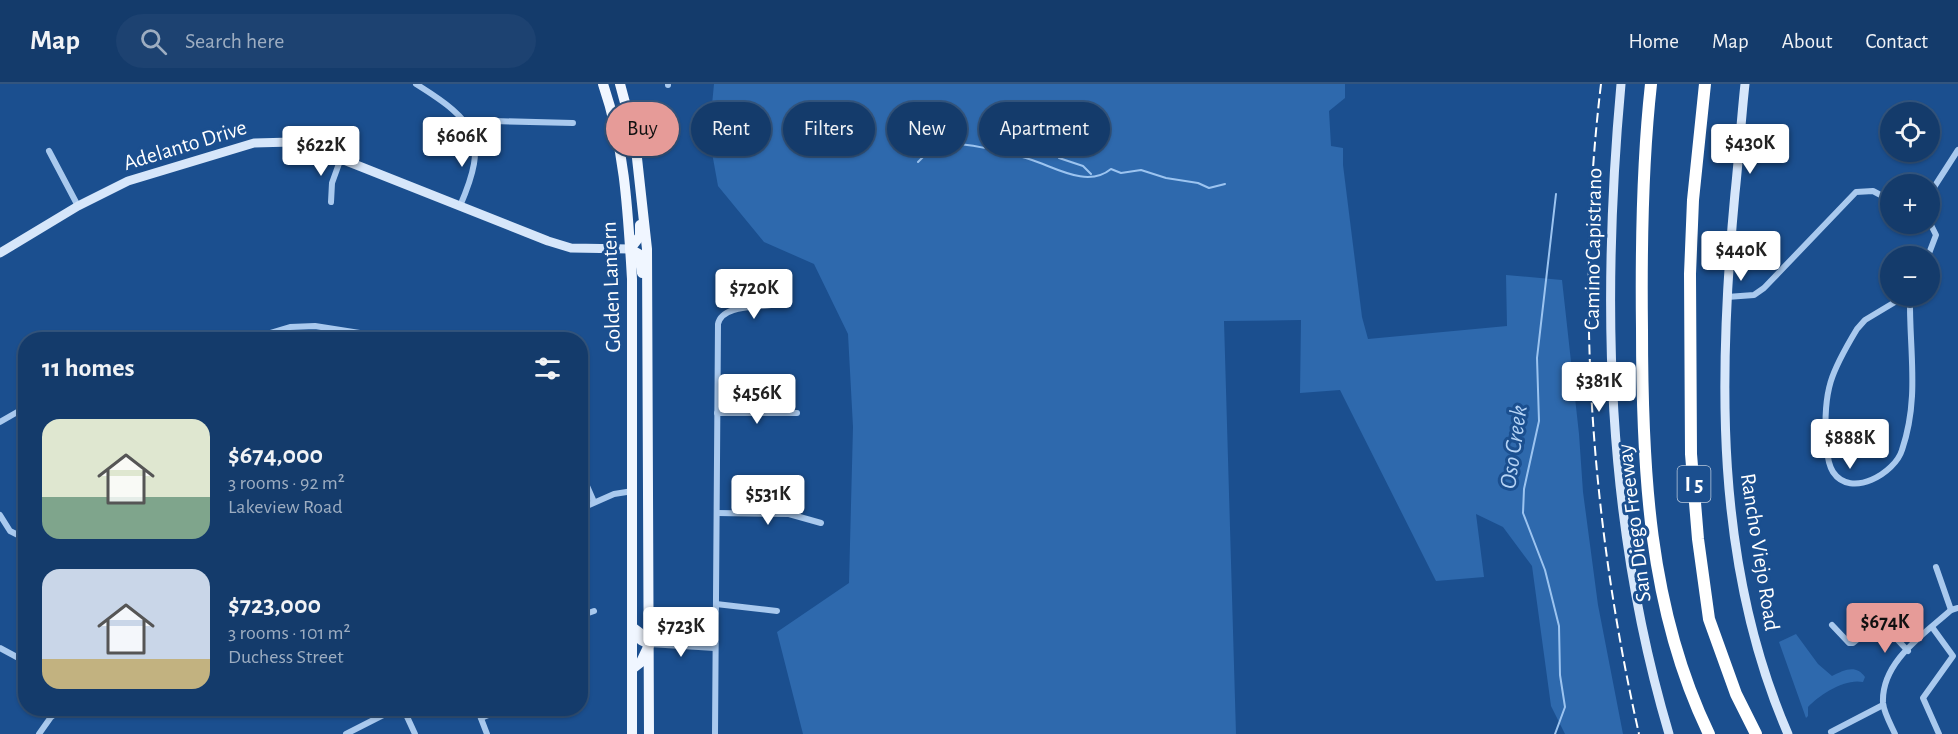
<!DOCTYPE html>
<html lang="en">
<head>
<meta charset="utf-8">
<style>
	body { margin:0; font-family:"Alegreya Sans",sans-serif; background:#1d4271; color:#f1f3f6; height:100vh; display:flex; flex-direction:column; font-size:22px; white-space:nowrap }
	* { box-sizing:border-box; margin:0 }
	p { font-size:20px; color:#9dadc1 }
	.icon { flex:none; width:33px; height:33px; fill:none; stroke:currentColor; stroke-width:2; stroke-linecap:round; stroke-linejoin:round }
	.map { position:relative; flex:1; overflow:hidden }
	.details { position:absolute; left:18px; top:248px; width:570px; height:384px; display:flex; flex-direction:column; background:#143b6b; border-radius:24px; box-shadow:0 2px 4px #0004,0 0 0 2px #33557e }
	.details>* { flex:none }
	.banner { position:absolute; left:606px; top:18px; width:570px; height:54px; display:flex; gap:12px }
	.fabs { position:absolute; left:1880px; top:18px; display:grid; gap:12px }
	.fabs a { display:grid; place-items:center; width:60px; height:60px; border-radius:50%; background:#143b6b; box-shadow:0 2px 4px #0004,0 0 0 2px #33557e; font-size:30px }
	.price { position:absolute; translate:-50% -51px; padding:0 14px; border-radius:6px; background:#fff; color:#222; font-size:20px; line-height:39px; filter:drop-shadow(0 2px 3px #0008) }
	.price::after { content:''; position:absolute; left:50%; top:36px; width:18px; height:14px; margin-left:-9px; background:inherit; clip-path:polygon(0 0,100% 0,50% 100%) }
	.price.selected { background:#e69b98; color:#111 }
	ul { padding:0; list-style:none }
	li { display:flex; align-items:center; gap:18px; height:150px; padding:0 24px }
	li span { display:grid; place-items:center; flex:none; width:168px; height:120px; border-radius:18px; color:#555 }
	li>.icon { margin-inline-start:auto }
	span .icon { width:72px; height:72px; fill:#fffc; stroke-width:1 }
	li b { font-size:26px }
	h2 { display:flex; justify-content:space-between; align-items:center; height:72px; padding:0 24px; font-size:26px }
	.pill { padding:0 21px; border-radius:27px; background:#143b6b; box-shadow:0 2px 4px #0004,0 0 0 2px #33557e; font-size:21px; line-height:54px }
	.pill.selected { background:#e69b98; color:#111 }
	header { display:flex; align-items:center; gap:36px; box-sizing:border-box; height:84px; padding:0 30px; background:#143b6b; border-bottom:2px solid #33557e }
	header strong { font-size:28px }
	nav { display:flex; gap:33px; margin-inline-start:auto; font-size:21px }
	.search { width:420px; height:54px; background:#1d4271; display:flex; align-items:center; gap:15px; box-sizing:border-box; padding:0 21px; border-radius:33px; color:#9dadc1; font-size:22px }
	.map>svg:first-child { display:block }
</style>
</head>
<body>
<header>
<strong>Map</strong>
<div class="search"><svg class="icon" aria-label="search" viewBox="0 0 24 24"><circle cx="10" cy="10" r="6"/><path d="M15 15l6 6"/></svg>Search here</div>
<nav><a>Home</a><a>Map</a><a>About</a><a>Contact</a></nav>
</header>
<div class="map">
<svg width="1958" height="650" viewBox="0 0 1958 650">
	<rect width="100%" height="100%" fill="#1b4f8f"/>
	<!-- green -->
	<g fill="#2e69ad">
		<polygon points="714,0 1345,0 1345,14 1329,27 1331,62 1343,64 1343,81 1362,233 1368,255 1507,242 1506,191 1562,196 1579,350 1583,408 1598,521 1623,650 1565,650 1551,622 1532,482 1503,443 1476,430 1484,493 1436,497 1340,306 1300,309 1301,236 1224,237 1236,650 803,650 777,548 849,499 853,343 848,250 814,180 764,158 718,102 709,52"/>
		<path d="M1796 550 1818 580 1832 592C1844 586 1856 580 1865 593L1863 598C1845 594 1819 611 1808 623V632L1806 634 1779 558Z"/>
	</g>
	<g fill="none" stroke-linecap="round" stroke-linejoin="round">
		<!-- stream -->
		<g stroke="#9cc4f0" stroke-width="2">
			<polyline points="988,54 1013,62 1058,70 1059,74 1083,82 1091,90"/>
			<path d="M918 78 936 60C959 56 1010 69 1032 76 1056 84 1088 104 1111 85L1121 89 1141 86 1166 94 1198 99 1209 104 1225 100"/>
			<polyline points="1555,650 1565,623 1560,591 1559,542 1545,486 1523,429 1524,405 1539,337 1537,274 1556,110"/>
		</g>
		<!-- street -->
		<g stroke="#a9c9ee" stroke-width="6">
			<path d="M416 0C477 38 489 55 460 122"/>
			<polyline points="668,1 668,0"/>
			<polyline points="468,44 493,37 573,39"/>
			<polyline points="49,67 78,122"/>
			<polyline points="1929,111 1958,66"/>
			<polyline points="331,118 332,99 341,74"/>
			<polyline points="1928,172 1936,151 1929,137"/>
			<path d="M1905 212 1865 236 1857 245C1831 288 1823 306 1826 357 1827 366 1827 379 1833 388 1851 415 1895 389 1902 366 1920 313 1909 266 1910 212"/>
			<polyline points="1727,213 1754,211 1764,204 1856,108 1873,107 1890,116"/>
			<polyline points="250,255 290,243 315,242 398,255"/>
			<polyline points="717,329 797,329"/>
			<polyline points="0,338 26,323"/>
			<polyline points="580,386 594,418"/>
			<polyline points="580,425 614,410 633,407"/>
			<polyline points="717,429 789,430 821,439"/>
			<polyline points="0,431 10,447 26,455"/>
			<polyline points="1936,483 1951,526"/>
			<polyline points="716,520 777,527"/>
			<polyline points="580,532 594,527"/>
			<polyline points="1832,541 1849,559 1853,559 1880,537 1908,567"/>
			<polyline points="1932,543 1953,572 1923,614 1939,650"/>
			<polyline points="649,560 715,564"/>
			<polyline points="0,564 26,578"/>
			<polyline points="403,624 415,650"/>
			<polyline points="477,624 487,650"/>
			<polyline points="481,634 506,624"/>
			<polyline points="1831,648 1883,621"/>
			<polyline points="39,650 51,633 63,624"/>
			<polyline points="346,650 397,624"/>
			<path d="M715 650 718 240C722 220 759 224 777 220"/>
			<path d="M1895 650C1891 641 1884 629 1883 619 1881 578 1923 551 1951 526L1958 524"/>
		</g>
		<!-- secondary -->
		<g stroke="#d6e6fa" stroke-width="9">
			<path d="M1621 0C1601 219 1606 438 1669 650"/>
			<path d="M1745 0C1741 36 1739 72 1735 109 1718 290 1714 480 1788 650"/>
			<polyline points="0,169 78,122 128,97 254,59 292,58 306,61 548,157 571,164 630,165"/>
		</g>
		<!-- primary -->
		<g stroke="#f0f6ff" stroke-width="10">
			<path d="M603 0C625 64 628 129 632 195V650"/>
			<polyline points="620,0 635,56 647,165 649,650"/>
			<polyline points="640,141 640,152 630,165 639,170 642,189"/>
			<polyline points="632,543 640,549 641,556 649,560"/>
			<polyline points="632,585 641,578 649,561"/>
		</g>
		<!-- highway -->
		<g stroke="#fff" stroke-width="12">
			<path d="M1651 0C1642 81 1641 164 1642 245 1642 383 1648 524 1709 650"/>
			<polyline points="1705,0 1693,116 1690,190 1691,370 1698,455 1709,535 1736,610 1756,650"/>
		</g>
		<!-- rail -->
		<path stroke="#fff" stroke-width="2" stroke-dasharray="10 4.5" stroke-linecap="butt" d="M1601 0C1575 217 1591 437 1639 650"/>
	</g>
	<g text-anchor="middle" dominant-baseline="central" stroke-width="6" stroke-linejoin="round" paint-order="stroke">
		<!-- shield labels -->
		<rect fill="#1b4f8f" stroke="#bbcadd" stroke-width="1.5" x="1677.5" y="382" width="33" height="36" rx="4.5"/>
		<g font-size="21" font-weight="bold" fill="#fff">
			<text x="1694" y="400">I 5</text>
		</g>
		<!-- street labels -->
		<g font-size="22" fill="#fff" stroke="#1b4f8f">
			<text transform="translate(185 61) rotate(-17)">Adelanto Drive</text>
			<text transform="translate(1593 165) rotate(-89)">Camino Capistrano</text>
			<text transform="translate(611 203) rotate(-92)">Golden Lantern</text>
			<text transform="translate(1634 439) rotate(-97)">San Diego Freeway</text>
			<text transform="translate(1760 468) rotate(81)">Rancho Viejo Road</text>
		</g>
		<!-- water labels -->
		<g font-size="24" font-style="italic" fill="#b5d3f5" stroke="#1b4f8f">
			<text transform="translate(1514 363) rotate(-82)">Oso Creek</text>
		</g>
	</g>
</svg>
<div class="fabs">
<a><svg class="icon" aria-label="locate" viewBox="0 0 24 24"><circle cx="12" cy="12" r="6"/><path d="M12 2v4M12 18v4M2 12h4M18 12h4"/></svg></a>
<a>+</a>
<a>−</a>
</div>
<b class="price" style="left:462px;top:84px">$606K</b>
<b class="price" style="left:1750px;top:91px">$430K</b>
<b class="price" style="left:321px;top:93px">$622K</b>
<b class="price" style="left:1741px;top:198px">$440K</b>
<b class="price" style="left:754px;top:236px">$720K</b>
<b class="price" style="left:1599px;top:329px">$381K</b>
<b class="price" style="left:757px;top:341px">$456K</b>
<b class="price" style="left:1850px;top:386px">$888K</b>
<b class="price" style="left:768px;top:442px">$531K</b>
<b class="price selected" style="left:1885px;top:570px">$674K</b>
<b class="price" style="left:681px;top:574px">$723K</b>
<div class="banner">
<a class="pill selected">Buy</a>
<a class="pill">Rent</a>
<a class="pill">Filters</a>
<a class="pill">New</a>
<a class="pill">Apartment</a>
</div>
<section class="details">
<h2>11 homes<svg class="icon" aria-label="filters" viewBox="0 0 24 24"><path d="M4 7h16M4 17h16"/><circle cx="9" cy="7" r="2"/><circle cx="15" cy="17" r="2"/></svg></h2>
<ul>
<li><span style="background:linear-gradient(#dfe7d0 65%,#7fa58c 0)"><svg class="icon" aria-label="home" viewBox="0 0 24 24"><path d="M3 11l9-7 9 7M6 9v11h12V9"/></svg></span><div><b>$674,000</b><p>3 rooms · 92 m²</p><p>Lakeview Road</p></div></li>
<li><span style="background:linear-gradient(#c9d6e8 75%,#c2b280 0)"><svg class="icon" aria-label="home" viewBox="0 0 24 24"><path d="M3 11l9-7 9 7M6 9v11h12V9"/></svg></span><div><b>$723,000</b><p>3 rooms · 101 m²</p><p>Duchess Street</p></div></li>
</ul>
</section>
</div>
</body>
</html>
